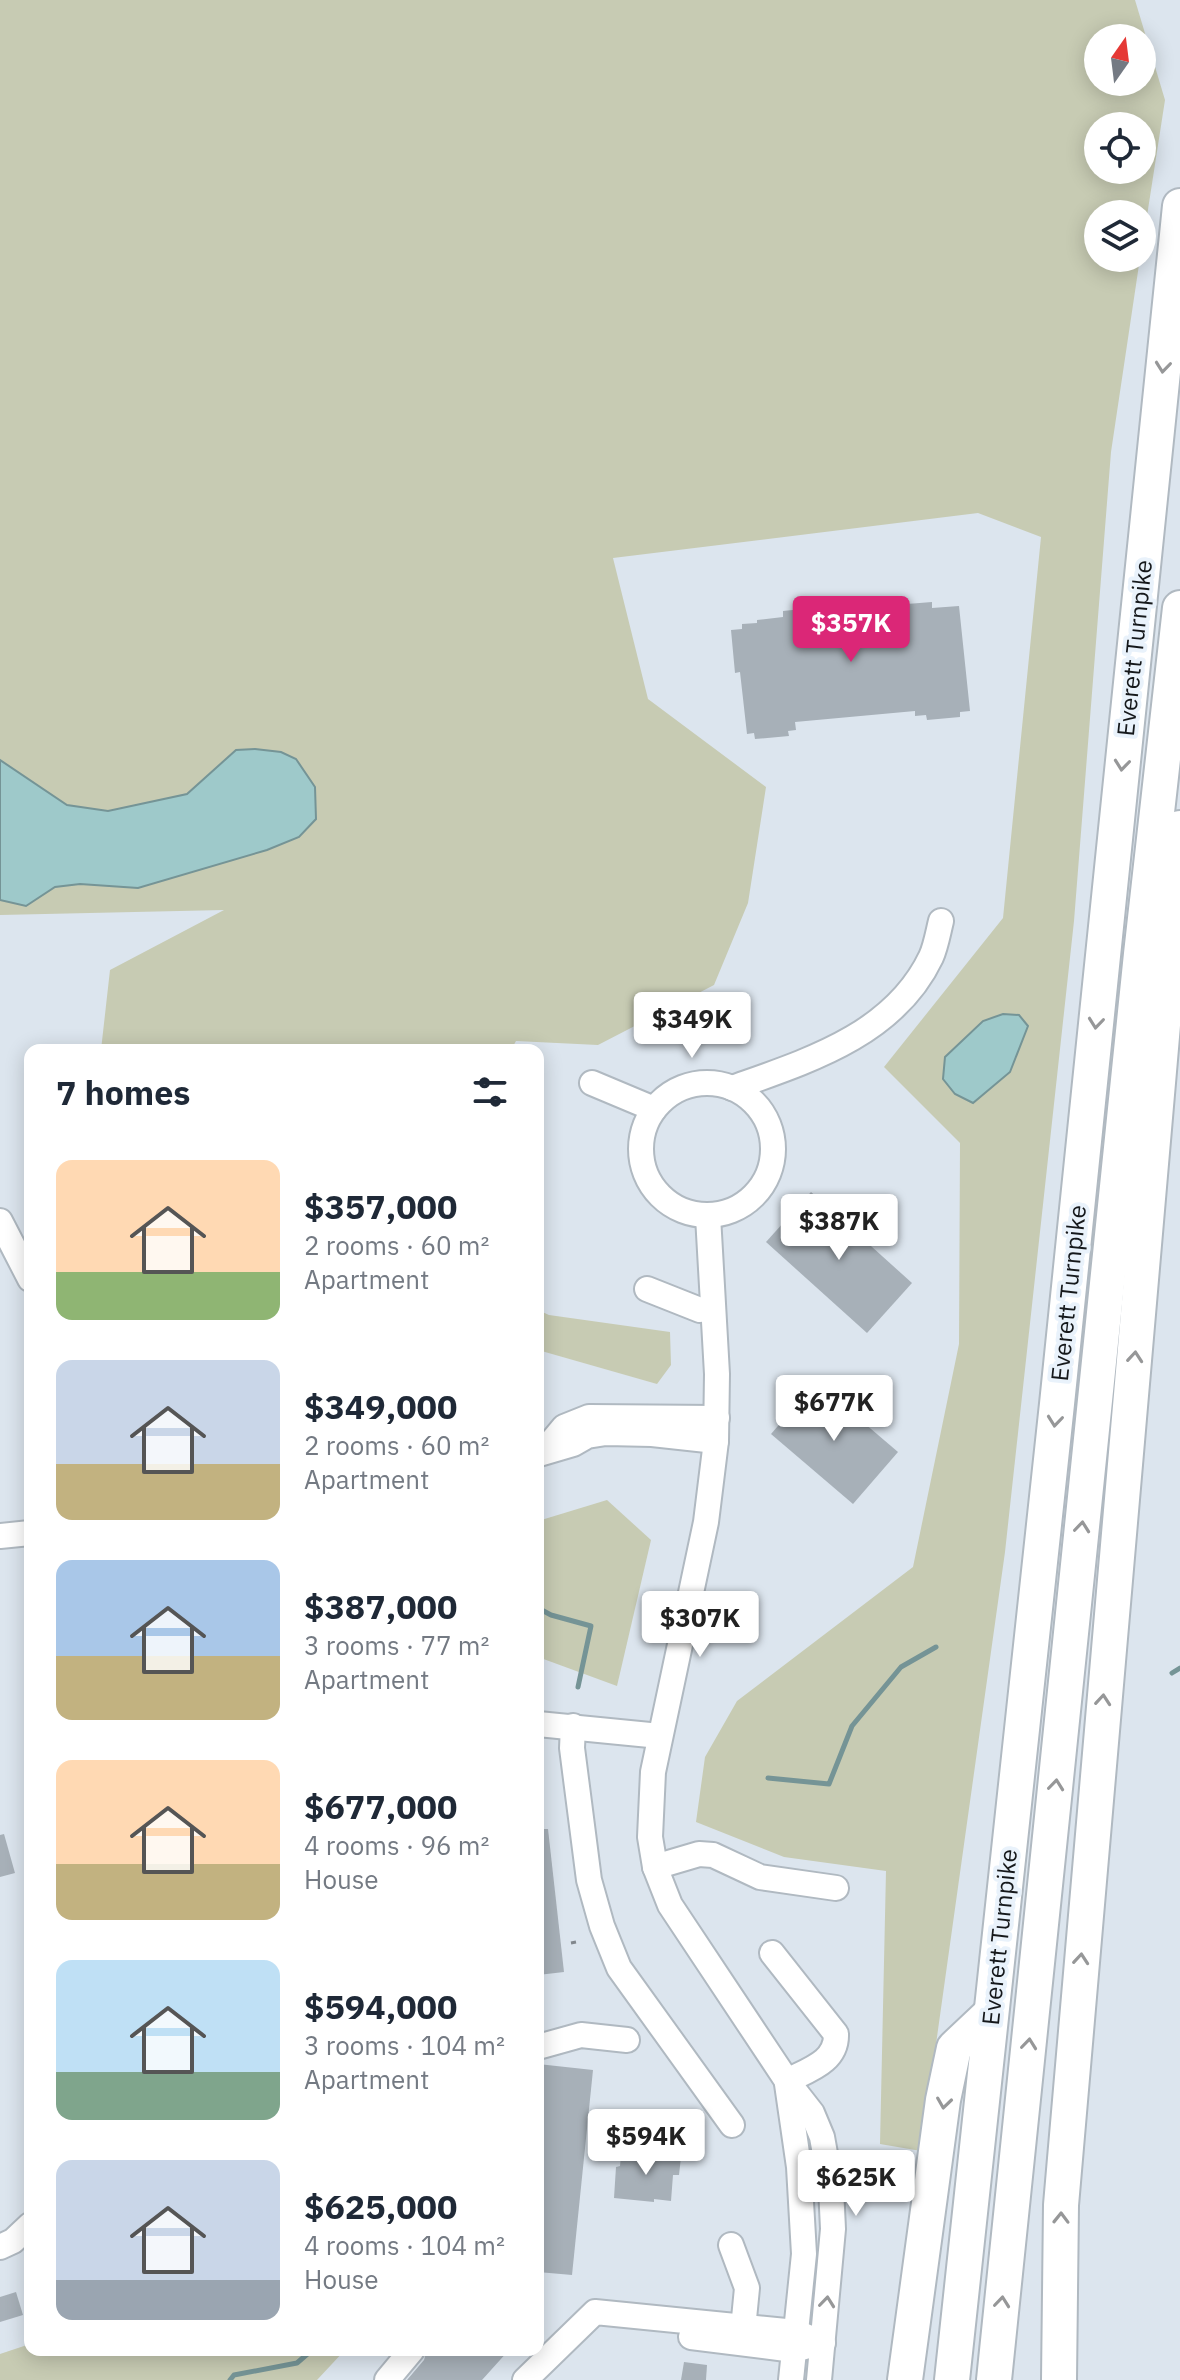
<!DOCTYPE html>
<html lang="en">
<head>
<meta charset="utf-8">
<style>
	body { margin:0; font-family:"IBM Plex Sans",sans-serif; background:#f2f2f3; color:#1f2937; height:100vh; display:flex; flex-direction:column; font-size:30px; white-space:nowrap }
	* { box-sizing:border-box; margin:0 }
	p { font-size:26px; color:#747a83 }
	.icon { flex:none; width:44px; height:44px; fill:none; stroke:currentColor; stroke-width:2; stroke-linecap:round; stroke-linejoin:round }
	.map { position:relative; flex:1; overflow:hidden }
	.details { position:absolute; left:24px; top:1044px; width:520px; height:1312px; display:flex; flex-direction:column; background:#fff; border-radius:16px; box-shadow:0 4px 20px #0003 }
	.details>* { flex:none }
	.needle { width:52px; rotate:14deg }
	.buttons { position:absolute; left:1084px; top:24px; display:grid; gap:16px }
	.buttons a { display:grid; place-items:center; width:72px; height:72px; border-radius:50%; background:#fff; box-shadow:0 4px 20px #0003; font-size:40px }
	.price { position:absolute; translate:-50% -68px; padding:0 18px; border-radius:8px; background:#fff; color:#222; font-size:26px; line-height:52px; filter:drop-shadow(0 2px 4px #0008) }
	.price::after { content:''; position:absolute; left:50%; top:48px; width:24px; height:18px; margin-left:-12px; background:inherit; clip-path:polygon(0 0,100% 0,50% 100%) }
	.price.on { background:#db2777; color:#fff }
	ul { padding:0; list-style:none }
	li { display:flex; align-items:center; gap:24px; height:200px; padding:0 32px }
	li span { display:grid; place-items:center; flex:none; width:224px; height:160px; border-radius:16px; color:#555 }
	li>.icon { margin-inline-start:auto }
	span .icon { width:96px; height:96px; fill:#fffc; stroke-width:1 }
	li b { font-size:34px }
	h2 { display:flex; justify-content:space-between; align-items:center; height:96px; padding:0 32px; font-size:34px }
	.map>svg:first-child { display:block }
</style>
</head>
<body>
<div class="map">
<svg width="1180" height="2380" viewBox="0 0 1180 2380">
	<rect width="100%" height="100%" fill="#dce5ee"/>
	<!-- green -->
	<g fill="#c7cbb3" fill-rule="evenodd">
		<path d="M0 0H1135L1165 100 1142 248V214H1098V258H1140L1111 452 1074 921 1005 1552 921 2151 880 2144 886 1871 784 1857 696 1822 705 1757 737 1701 913 1567 959 1344 960 1143 884 1067 1003 918 1041 537 978 513 613 558 648 699 766 787 748 903 714 985 598 1045 516 1041 511 1050H101L110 970 224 910 0 915ZM1098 38H1142V82H1098ZM1098 126H1142V170H1098Z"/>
		<polygon points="538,1310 549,1315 670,1332 671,1365 657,1384 538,1350"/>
		<polygon points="607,1500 651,1540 617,1686 538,1657 538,1521"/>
		<polygon points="30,2344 30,2350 345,2350 317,2380 0,2380 0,2354"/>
	</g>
	<!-- water -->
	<g fill="#9ec9ca" stroke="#759496" stroke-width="2">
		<polygon points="255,749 281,752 296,759 315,787 316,819 299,837 267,850 138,888 80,884 55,887 26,906 0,900 0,760 67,805 108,811 187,794 236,750"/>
		<polygon points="1003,1014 1019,1015 1028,1026 1010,1072 973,1103 955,1094 943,1079 945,1057 983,1021"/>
	</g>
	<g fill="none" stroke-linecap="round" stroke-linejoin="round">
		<!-- stream -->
		<g stroke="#759496" stroke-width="5">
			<polyline points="538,1608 551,1615 591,1626 578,1687"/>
			<polyline points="1172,1673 1180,1668"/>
			<polyline points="768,1778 829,1784 852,1726 901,1667 936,1647"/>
			<polyline points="230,2380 234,2375 297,2363 312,2350"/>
		</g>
	</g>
	<!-- building -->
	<g fill="#a7b0b8">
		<polygon points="906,598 907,604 932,602 932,608 959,606 970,711 960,712 960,717 927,720 926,715 915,716 915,711 795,722 796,730 788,731 789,736 755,739 754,733 747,734 740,672 735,673 731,630 742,629 742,624 757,623 757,620 783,617 783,611"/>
		<polygon points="811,1192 912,1283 867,1333 766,1242"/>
		<polygon points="816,1382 898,1452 853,1504 771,1434"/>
		<polygon points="538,1829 548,1829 564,1972 538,1975"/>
		<polygon points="4,1834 15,1873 0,1877 0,1835"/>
		<polygon points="538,2064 593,2070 572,2275 538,2272"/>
		<polygon points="631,2153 681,2157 679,2175 673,2175 671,2201 654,2199 654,2202 614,2198 616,2167 620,2166 621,2155 631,2156"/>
		<polygon points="16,2292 23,2315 0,2322 0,2297"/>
		<polygon points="427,2350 509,2350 482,2380 407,2380 424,2360"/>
		<polygon points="684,2362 707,2365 706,2380 681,2380"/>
	</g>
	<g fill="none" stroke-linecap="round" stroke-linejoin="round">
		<defs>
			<g id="minor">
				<circle cx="707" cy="1149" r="66"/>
				<polyline points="592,1083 654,1109"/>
				<path d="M732 1088C808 1061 894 1035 931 957 936 946 938 933 941 921"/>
				<polyline points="708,1216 717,1374 716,1441 706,1522 653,1772 650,1837 655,1867 670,1905 787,2081 812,2113 822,2137 831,2187 833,2229 819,2380"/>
				<polyline points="0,1221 30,1279"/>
				<polyline points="647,1289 700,1310"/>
				<polyline points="544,1451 564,1427 589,1417 717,1418"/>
				<polyline points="539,1454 573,1444 587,1436 606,1433 652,1434 716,1441"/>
				<polyline points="0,1536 30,1533"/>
				<polyline points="538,1724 660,1736"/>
				<polyline points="573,1726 572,1748 589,1880 602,1926 619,1968 732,2125"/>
				<polyline points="655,1867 699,1854 713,1855 760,1877 836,1888"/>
				<path d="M772 1953 836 2034C837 2062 808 2070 787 2081"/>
				<polyline points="538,2047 581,2035 627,2040"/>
				<polyline points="787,2084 799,2167 804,2254 791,2380"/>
				<polyline points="731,2245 747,2288 742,2339"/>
				<polyline points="0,2247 13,2241 30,2225"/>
				<polyline points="691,2337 794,2350 809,2346"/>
				<polyline points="387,2380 412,2350"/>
				<polyline points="525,2380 595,2312 796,2332 823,2343"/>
			</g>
			<g id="highway">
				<polyline points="905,2380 943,2100 954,2048 990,2014"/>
				<polyline points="952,2380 1057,1404 1180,206"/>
				<polyline points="994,2380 1141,954 1180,608"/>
				<polyline points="1059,2380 1061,2205 1180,828"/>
			</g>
		</defs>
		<!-- minor casing -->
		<use href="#minor" stroke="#b0b9c1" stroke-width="28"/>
		<!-- highway casing -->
		<use href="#highway" stroke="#b0b9c1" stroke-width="38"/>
		<!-- path -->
		<polyline stroke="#81878d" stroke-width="3" stroke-dasharray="6 4" stroke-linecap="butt" points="571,1943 576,1942"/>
		<!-- minor -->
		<use href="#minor" stroke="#fff" stroke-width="24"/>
		<!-- highway -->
		<use href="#highway" stroke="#fff" stroke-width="34"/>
	</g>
	<!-- one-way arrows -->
	<defs><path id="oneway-chevron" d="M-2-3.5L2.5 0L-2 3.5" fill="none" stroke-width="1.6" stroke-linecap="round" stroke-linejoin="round" transform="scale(2)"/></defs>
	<g stroke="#969798">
		<use href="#oneway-chevron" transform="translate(1163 367) rotate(96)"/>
		<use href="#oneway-chevron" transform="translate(1122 765) rotate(96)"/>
		<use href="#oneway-chevron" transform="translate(1096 1023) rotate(96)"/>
		<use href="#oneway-chevron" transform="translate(1135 1357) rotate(-85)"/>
		<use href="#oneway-chevron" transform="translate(1055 1421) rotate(96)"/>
		<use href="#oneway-chevron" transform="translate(1082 1527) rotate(-84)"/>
		<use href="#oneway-chevron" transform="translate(1103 1700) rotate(-85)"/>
		<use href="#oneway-chevron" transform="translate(1056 1785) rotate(-84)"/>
		<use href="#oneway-chevron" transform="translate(1081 1959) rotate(-85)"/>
		<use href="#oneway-chevron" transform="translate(1029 2044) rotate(-84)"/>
		<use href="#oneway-chevron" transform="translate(944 2103) rotate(98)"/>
		<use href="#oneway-chevron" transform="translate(1061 2218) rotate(-89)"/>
		<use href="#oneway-chevron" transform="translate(827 2302) rotate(-84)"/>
		<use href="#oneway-chevron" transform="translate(1002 2302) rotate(-84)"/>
	</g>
	<g text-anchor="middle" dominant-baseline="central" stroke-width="8" stroke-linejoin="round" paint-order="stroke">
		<!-- street labels -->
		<g font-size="24" fill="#15181b" stroke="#e9f2fb">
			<text transform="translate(1134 648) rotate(-84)">Everett Turnpike</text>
			<text transform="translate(1068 1293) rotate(-84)">Everett Turnpike</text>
			<text transform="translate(999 1937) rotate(-84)">Everett Turnpike</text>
		</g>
	</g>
</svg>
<div class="buttons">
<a><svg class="needle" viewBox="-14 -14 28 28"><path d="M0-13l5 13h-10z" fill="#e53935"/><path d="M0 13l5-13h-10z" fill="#747a83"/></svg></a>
<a><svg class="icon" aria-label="locate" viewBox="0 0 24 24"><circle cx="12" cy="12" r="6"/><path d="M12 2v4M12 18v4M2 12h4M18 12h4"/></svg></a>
<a><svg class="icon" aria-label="layers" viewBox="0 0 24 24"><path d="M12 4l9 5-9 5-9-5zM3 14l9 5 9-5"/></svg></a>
</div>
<b class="price on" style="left:851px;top:664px">$357K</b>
<b class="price" style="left:692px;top:1060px">$349K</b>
<b class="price" style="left:839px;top:1262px">$387K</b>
<b class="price" style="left:834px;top:1443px">$677K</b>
<b class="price" style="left:700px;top:1659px">$307K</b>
<b class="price" style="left:646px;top:2177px">$594K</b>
<b class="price" style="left:856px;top:2218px">$625K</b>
<section class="details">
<h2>7 homes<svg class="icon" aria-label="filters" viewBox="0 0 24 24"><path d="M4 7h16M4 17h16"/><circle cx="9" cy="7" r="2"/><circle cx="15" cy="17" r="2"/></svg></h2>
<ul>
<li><span style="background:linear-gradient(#ffd9b3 70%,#8fb573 0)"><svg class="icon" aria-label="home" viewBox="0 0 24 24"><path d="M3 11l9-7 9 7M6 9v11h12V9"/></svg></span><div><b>$357,000</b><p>2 rooms · 60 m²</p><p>Apartment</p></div></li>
<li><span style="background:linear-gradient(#c9d6e8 65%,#c2b280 0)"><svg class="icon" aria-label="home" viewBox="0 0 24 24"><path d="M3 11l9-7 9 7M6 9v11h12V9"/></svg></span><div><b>$349,000</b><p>2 rooms · 60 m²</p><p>Apartment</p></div></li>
<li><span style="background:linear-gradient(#a9c7e8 60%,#c2b280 0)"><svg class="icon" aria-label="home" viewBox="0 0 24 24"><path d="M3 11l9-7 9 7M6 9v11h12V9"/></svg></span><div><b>$387,000</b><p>3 rooms · 77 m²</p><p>Apartment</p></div></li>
<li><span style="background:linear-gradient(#ffd9b3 65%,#c2b280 0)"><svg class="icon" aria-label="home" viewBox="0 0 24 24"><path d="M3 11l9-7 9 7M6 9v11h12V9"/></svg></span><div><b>$677,000</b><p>4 rooms · 96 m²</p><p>House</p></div></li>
<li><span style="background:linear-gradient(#bfe0f5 70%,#7fa58c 0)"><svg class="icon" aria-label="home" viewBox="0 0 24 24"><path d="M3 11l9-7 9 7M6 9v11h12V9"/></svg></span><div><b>$594,000</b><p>3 rooms · 104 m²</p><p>Apartment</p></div></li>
<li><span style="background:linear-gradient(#c9d6e8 75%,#9aa5b1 0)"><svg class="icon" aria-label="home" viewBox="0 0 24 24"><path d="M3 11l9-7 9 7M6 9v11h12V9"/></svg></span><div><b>$625,000</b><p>4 rooms · 104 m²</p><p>House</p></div></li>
</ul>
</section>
</div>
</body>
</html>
